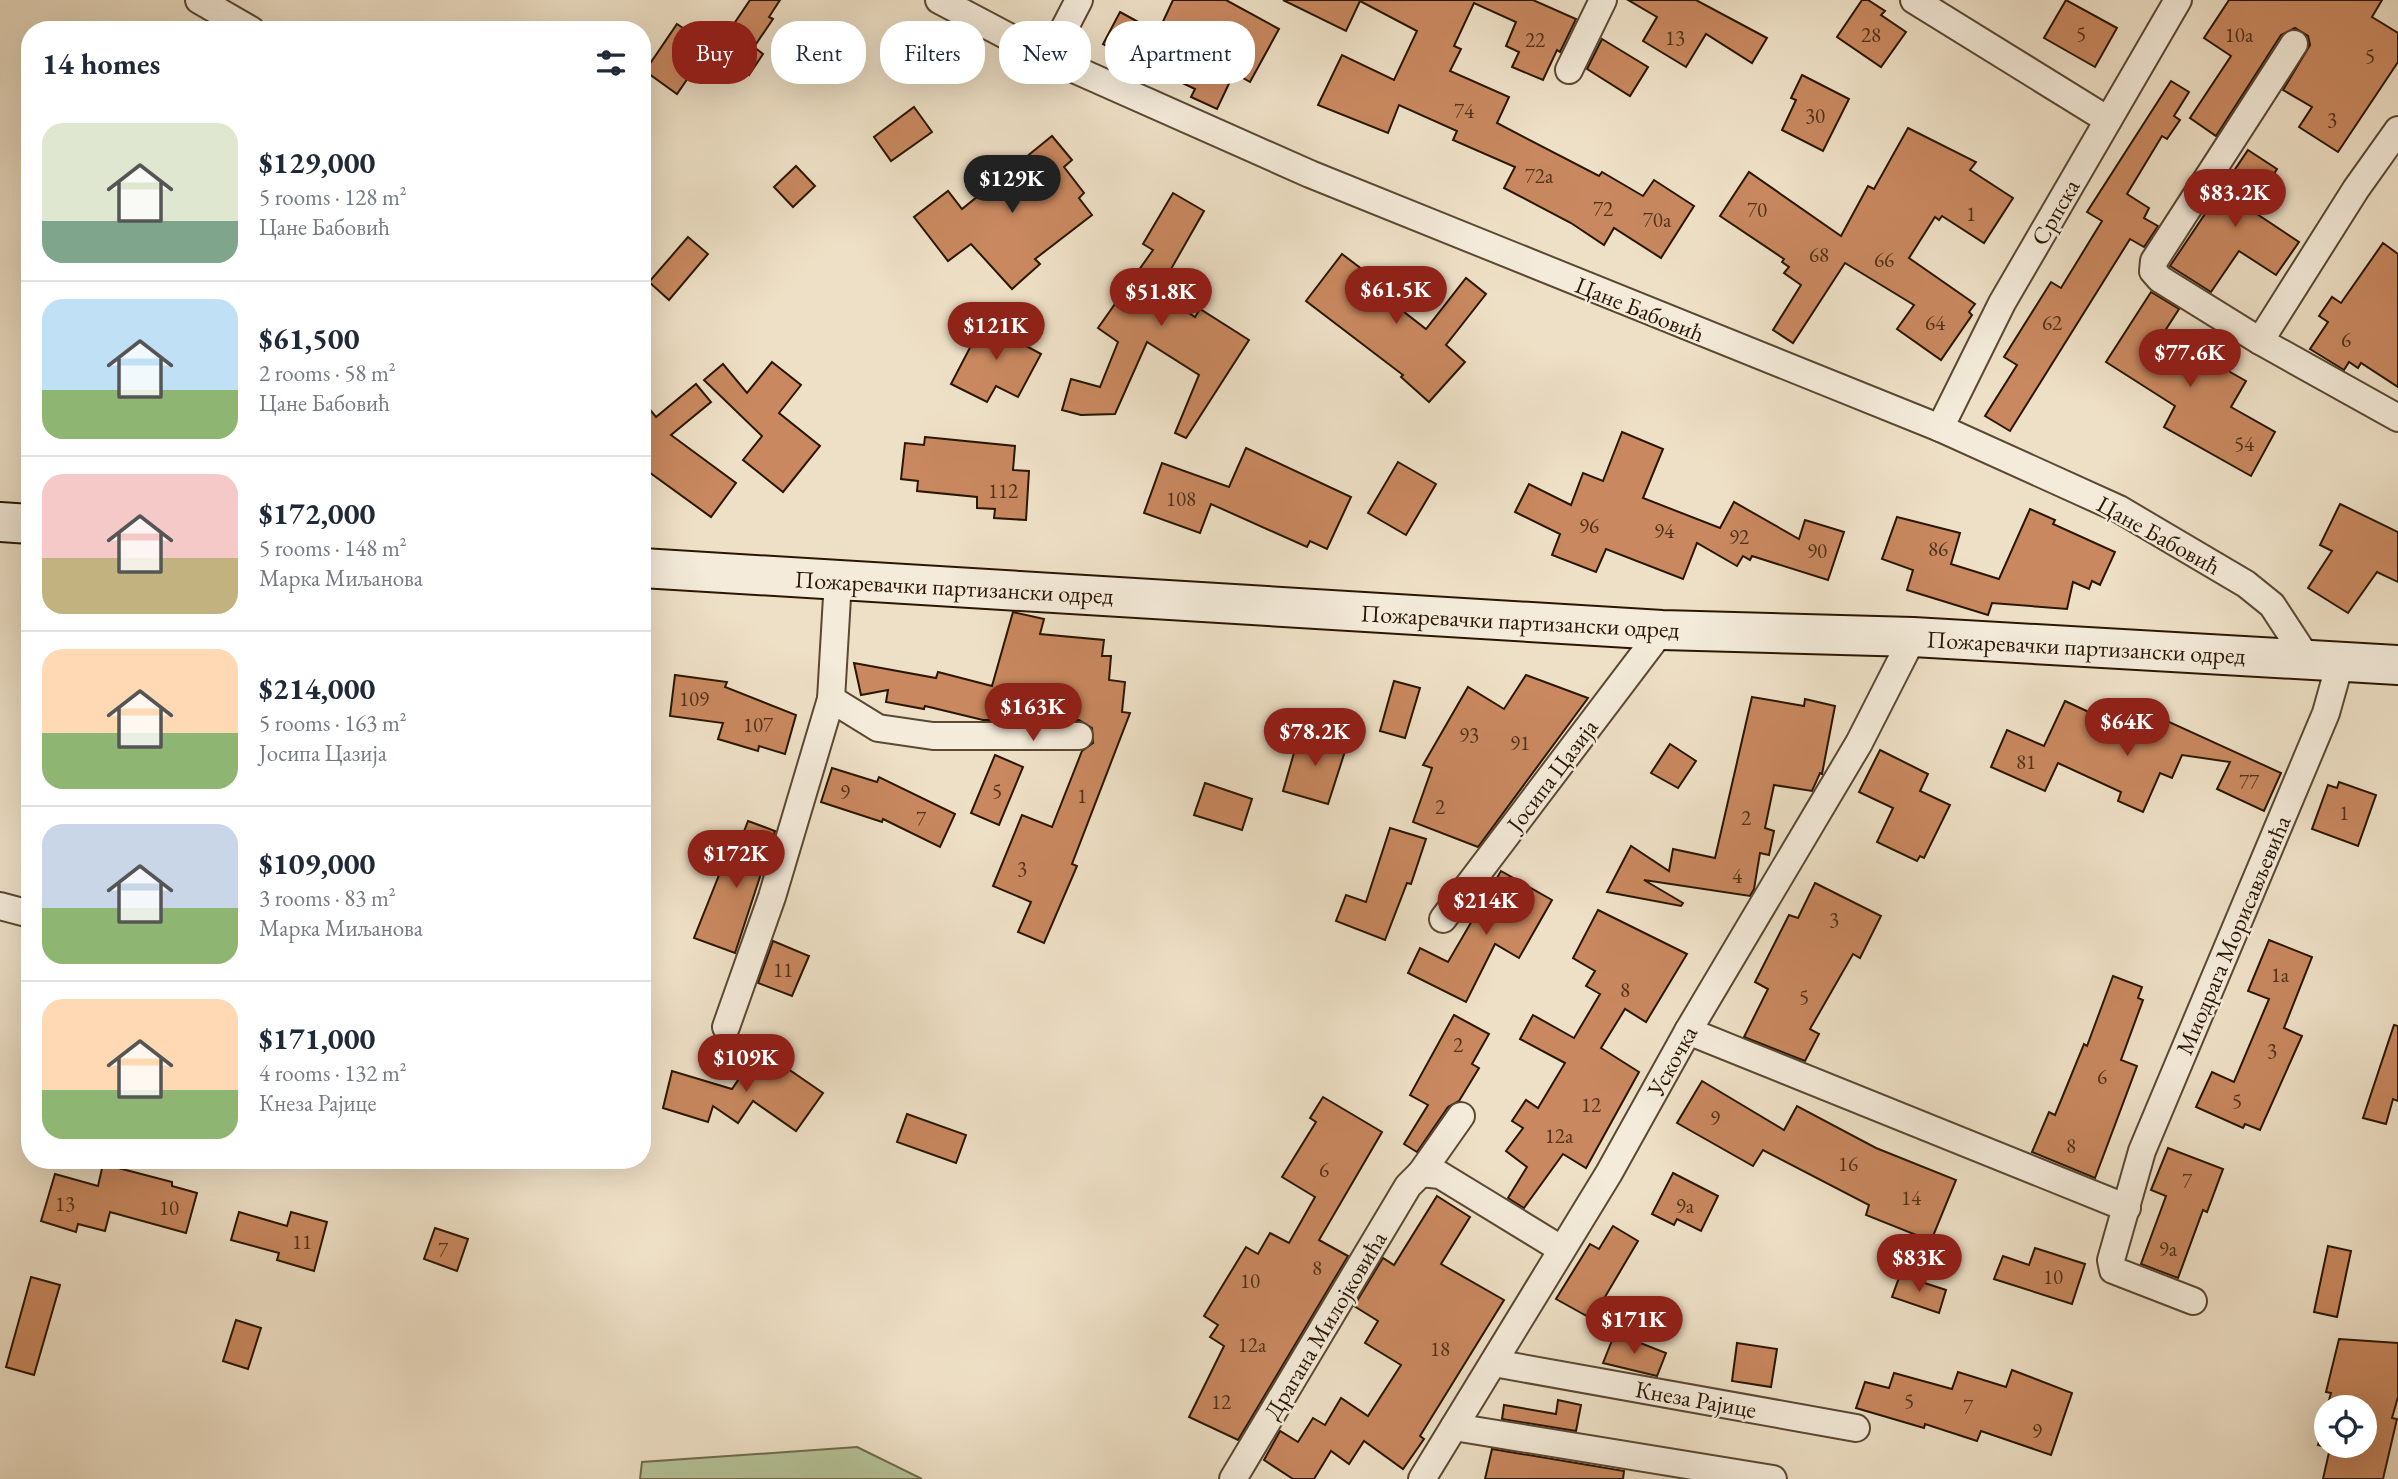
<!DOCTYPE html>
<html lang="en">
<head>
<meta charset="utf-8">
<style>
	body { margin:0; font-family:"EB Garamond",serif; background:#f6f6f7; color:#1f2937; height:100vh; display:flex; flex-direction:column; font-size:26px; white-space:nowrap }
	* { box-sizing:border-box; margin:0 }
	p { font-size:23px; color:#747a83 }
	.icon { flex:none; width:38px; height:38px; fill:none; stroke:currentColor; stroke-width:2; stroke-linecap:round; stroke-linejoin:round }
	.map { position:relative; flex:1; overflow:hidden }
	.drawer { position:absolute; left:21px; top:21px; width:630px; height:1148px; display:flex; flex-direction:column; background:#fff; border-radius:28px; box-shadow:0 7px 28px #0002 }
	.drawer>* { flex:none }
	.guide { position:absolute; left:672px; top:21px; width:665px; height:63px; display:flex; gap:14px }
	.buttons { position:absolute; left:2314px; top:1395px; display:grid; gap:14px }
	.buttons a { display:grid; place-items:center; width:63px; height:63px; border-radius:50%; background:#fff; box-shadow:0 7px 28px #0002; font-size:35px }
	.price { position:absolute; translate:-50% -60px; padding:0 16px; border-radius:24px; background:#8f2418; color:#fff; font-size:23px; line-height:46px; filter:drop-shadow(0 2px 4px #0008) }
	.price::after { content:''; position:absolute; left:50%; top:42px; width:21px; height:16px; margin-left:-10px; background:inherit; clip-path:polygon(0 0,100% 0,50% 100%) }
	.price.selected { background:#222; color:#fff }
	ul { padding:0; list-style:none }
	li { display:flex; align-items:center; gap:21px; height:175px; padding:0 21px }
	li+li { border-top:2px solid #e0e1e3 }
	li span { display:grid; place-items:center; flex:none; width:196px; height:140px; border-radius:21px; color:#555 }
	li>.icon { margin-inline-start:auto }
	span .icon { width:84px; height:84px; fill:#fffc; stroke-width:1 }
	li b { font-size:30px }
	h2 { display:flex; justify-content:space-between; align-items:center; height:84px; padding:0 21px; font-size:30px }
	.pill { padding:0 24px; border-radius:28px; background:#fff; box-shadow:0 7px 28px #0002; font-size:24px; line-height:63px }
	.pill.selected { background:#8f2418; color:#fff }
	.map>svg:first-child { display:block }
</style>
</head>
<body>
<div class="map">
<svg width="2398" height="1479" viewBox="0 0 2398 1479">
	<rect width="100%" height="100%" fill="#eee0c6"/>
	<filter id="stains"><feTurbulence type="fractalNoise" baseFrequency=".00286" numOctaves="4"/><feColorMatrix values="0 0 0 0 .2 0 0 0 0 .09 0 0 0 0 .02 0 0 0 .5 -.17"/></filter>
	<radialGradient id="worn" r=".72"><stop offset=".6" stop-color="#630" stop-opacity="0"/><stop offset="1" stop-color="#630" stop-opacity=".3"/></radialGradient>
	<!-- green -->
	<polygon fill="#b5c398" stroke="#706c4d" stroke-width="2" points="857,1447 922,1479 640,1479 642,1462"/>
	<!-- building -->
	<g fill="#c9885f" stroke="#2a1602" stroke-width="2">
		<polygon points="750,0 780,0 769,17 773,19 754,47 763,54 749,75 715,52"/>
		<polygon points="1173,0 1226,0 1279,29 1250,82 1234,73 1217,109 1191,97 1195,89 1172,78 1190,41 1160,28"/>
		<polygon points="1283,0 1533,0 1576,19 1560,52 1557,50 1543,80 1512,67 1519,52 1506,46 1516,22 1474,3 1454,46 1461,49 1450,71 1509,97 1497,123 1599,176 1602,172 1643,196 1654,180 1694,206 1661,258 1614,228 1604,245 1571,223 1504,188 1515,167 1453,140 1457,131 1399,105 1388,133 1318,105 1342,55 1394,80 1417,31 1360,1 1346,31"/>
		<polygon points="1628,0 1696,0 1767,38 1752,63 1706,34 1686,67 1643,41 1657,17"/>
		<polygon points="1862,0 1868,0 1885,11 1881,15 1906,32 1881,67 1837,37"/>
		<polygon points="2066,0 2117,28 2095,67 2044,38"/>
		<polygon points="2229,0 2382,0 2372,17 2398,33 2398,62 2338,152 2299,127 2312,107 2283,90 2310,45 2308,36 2295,28 2281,35 2216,136 2190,118 2231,56 2204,38"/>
		<polygon points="1120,12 1142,24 1125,56 1103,44"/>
		<polygon points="677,24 710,46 677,94 645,71"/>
		<polygon points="1602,39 1648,67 1630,96 1587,69"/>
		<polygon points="1802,75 1849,99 1823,151 1782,130 1796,100 1791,98"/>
		<polygon points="2171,81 2189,92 2174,116 2180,120 2167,139 2162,136 2127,194 2149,208 2144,218 2158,226 2144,247 2130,239 2010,431 1985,416 2017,365 2004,357 2051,282 2061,288 2102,221 2087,212"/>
		<polygon points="914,107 932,132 891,161 874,137"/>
		<polygon points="1908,128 1976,162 1970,170 2013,198 1984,243 1942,216 1939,220 1935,217 1909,258 1975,304 1969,312 1972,315 1941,360 1897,329 1914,305 1845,263 1793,343 1773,330 1801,285 1784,273 1789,267 1782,262 1784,259 1720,216 1749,172 1841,236 1868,186 1874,189"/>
		<polygon points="1052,136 1072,160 1064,167 1084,193 1079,198 1092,215 1035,259 1040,264 1012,289 971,244 948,261 914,217 948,191 962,209"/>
		<polygon points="2248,150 2277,169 2251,210 2299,242 2276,275 2239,251 2211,292 2170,266"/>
		<polygon points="796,166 815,186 793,207 774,187"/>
		<polygon points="1173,193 1204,211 1158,292 1195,317 1200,309 1249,340 1186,438 1175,433 1199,375 1147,342 1115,414 1081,415 1062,410 1071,379 1100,387 1118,342 1098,328 1153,250 1143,244"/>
		<polygon points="688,237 708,254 669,300 649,282"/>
		<polygon points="2383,243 2398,254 2398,387 2361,363 2358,368 2349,362 2344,370 2310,349 2328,322 2319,316 2332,297 2341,303"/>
		<polygon points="1342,254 1363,270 1358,276 1426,329 1466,278 1486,294 1446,345 1465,362 1429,402 1401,377 1403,375 1306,301"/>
		<polygon points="2151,292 2179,309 2163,334 2246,381 2231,407 2275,432 2251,476 2164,427 2175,406 2106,362"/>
		<polygon points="988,313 1015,328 1010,337 1041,354 1018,397 996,386 987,402 951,384"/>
		<polygon points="772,362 801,385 779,413 820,446 783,492 743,460 762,436 704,380 723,364 747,393"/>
		<polygon points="696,384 711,402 671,435 736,483 711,517 642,467 642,400 656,417"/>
		<polygon points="1622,432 1663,449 1643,498 1720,528 1734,502 1799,539 1805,520 1844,532 1828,580 1752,556 1750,560 1743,556 1737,566 1697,543 1683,579 1606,549 1596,572 1552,555 1560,534 1515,512 1529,484 1571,505 1583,473 1603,481"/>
		<polygon points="925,437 1015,446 1013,470 1029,471 1026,520 994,518 995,509 977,508 977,497 917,491 918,481 901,479 905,443 924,445"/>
		<polygon points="1246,448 1351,497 1327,549 1310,541 1307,547 1211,504 1200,533 1144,513 1162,463 1229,487"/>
		<polygon points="1398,462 1436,484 1406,535 1368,513"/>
		<polygon points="2340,504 2398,532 2398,582 2377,572 2348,613 2308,588 2332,551 2320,545"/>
		<polygon points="2030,509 2055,520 2053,524 2115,552 2100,585 2092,581 2089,589 2073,582 2067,609 1992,603 1988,615 1907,590 1913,570 1882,559 1897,517 1960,533 1951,564 1999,579"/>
		<polygon points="1013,612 1044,619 1040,634 1104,640 1102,656 1111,656 1109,680 1125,682 1122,712 1130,713 1072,864 1077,866 1044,943 1018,932 1031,902 993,886 1022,815 1052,827 1082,751 1093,743 1092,728 1079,720 983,720 925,706 924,709 886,702 888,690 861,695 854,663 936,678 938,672 992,686"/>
		<polygon points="675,675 727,682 725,687 796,715 785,754 759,746 758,751 718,739 723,723 670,716"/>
		<polygon points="1526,675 1588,698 1478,847 1413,822 1432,768 1423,765 1468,687 1504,709"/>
		<polygon points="1394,681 1420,688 1405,738 1380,731"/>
		<polygon points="1752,697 1804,706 1805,699 1835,706 1822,774 1820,773 1812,791 1774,785 1765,828 1774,831 1769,855 1760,853 1754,889 1750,896 1644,880 1683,903 1681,906 1607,892 1631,846 1669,871 1673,849 1715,858"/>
		<polygon points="2065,701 2145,738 2154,715 2281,773 2264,811 2217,789 2230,762 2182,755 2172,778 2160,773 2143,812 2118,801 2121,792 2058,763 2045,791 1991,767 2007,730 2044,746"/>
		<polygon points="1300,732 1347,745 1328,804 1283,791"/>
		<polygon points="1670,744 1696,761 1678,788 1651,773"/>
		<polygon points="1880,750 1928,774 1920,791 1950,805 1924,858 1920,856 1917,861 1877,842 1893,808 1859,792"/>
		<polygon points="995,755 1023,767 999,825 971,813"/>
		<polygon points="832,768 877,782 879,777 955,814 940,847 883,819 882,822 821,802"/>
		<polygon points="2339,782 2376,795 2358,846 2312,829 2328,785 2337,788"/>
		<polygon points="1205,783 1252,799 1242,830 1194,815"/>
		<polygon points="748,821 775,831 735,953 694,938 725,860 732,863"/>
		<polygon points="1390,828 1426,839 1411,884 1407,883 1385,940 1336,921 1346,895 1366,902"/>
		<polygon points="1501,871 1552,900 1519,958 1495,944 1466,1002 1408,973 1420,948 1448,962"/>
		<polygon points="1815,883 1881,916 1860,958 1853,954 1810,1029 1819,1034 1805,1061 1744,1037 1768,989 1755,982 1789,915 1798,918"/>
		<polygon points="1598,910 1687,954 1646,1022 1625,1009 1601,1048 1639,1072 1586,1168 1563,1154 1524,1208 1508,1198 1527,1167 1506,1151 1523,1128 1512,1121 1526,1100 1538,1108 1565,1063 1520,1039 1533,1015 1574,1038 1600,994 1586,986 1595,971 1573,958"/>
		<polygon points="2269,940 2312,957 2284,1028 2302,1036 2260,1130 2245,1124 2243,1128 2196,1107 2212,1072 2234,1082 2269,999 2248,991"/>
		<polygon points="773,941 809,956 792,996 758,983"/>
		<polygon points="2113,976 2142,987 2138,998 2143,1000 2121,1060 2137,1066 2095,1178 2032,1152 2049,1112 2055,1115 2084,1044 2087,1046"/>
		<polygon points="1454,1015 1489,1034 1472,1064 1479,1068 1459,1101 1448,1107 1417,1152 1404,1144 1428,1105 1410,1095"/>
		<polygon points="2394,1025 2398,1026 2398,1101 2393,1099 2386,1124 2363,1118"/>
		<polygon points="759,1049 823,1093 796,1131 753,1101 738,1123 713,1106 708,1122 663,1108 672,1071 732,1089"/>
		<polygon points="1702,1081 1784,1130 1797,1106 1876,1148 1956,1180 1931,1241 1866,1215 1869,1205 1763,1150 1753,1166 1677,1123"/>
		<polygon points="1323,1097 1382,1132 1319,1240 1348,1256 1238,1440 1189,1417 1224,1346 1210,1337 1218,1325 1204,1316 1246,1247 1258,1254 1270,1233 1289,1243 1315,1197 1282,1177 1316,1122 1310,1118"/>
		<polygon points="907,1114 966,1135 956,1163 897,1142"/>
		<polygon points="2168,1148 2223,1169 2207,1212 2203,1210 2178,1278 2141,1264 2166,1196 2151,1190"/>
		<polygon points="103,1164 172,1182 172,1186 197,1193 186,1233 110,1212 105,1231 78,1224 76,1232 41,1221 55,1174 98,1186"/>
		<polygon points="1673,1173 1718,1196 1701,1231 1677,1219 1674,1225 1652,1214"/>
		<polygon points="1437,1196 1470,1217 1441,1264 1504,1300 1420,1436 1424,1439 1403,1469 1364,1441 1349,1464 1331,1451 1314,1479 1293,1479 1264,1460 1280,1431 1298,1442 1313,1418 1325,1425 1341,1398 1368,1416 1401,1365 1365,1343 1378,1321 1354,1306 1383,1258 1394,1265"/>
		<polygon points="239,1212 287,1226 291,1212 327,1222 314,1271 277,1260 279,1253 231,1240"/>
		<polygon points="1613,1226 1638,1241 1592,1319 1556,1299 1590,1244 1599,1249"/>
		<polygon points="435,1228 468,1239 457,1271 424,1259"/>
		<polygon points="2328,1246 2351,1251 2337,1317 2314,1312"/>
		<polygon points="2035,1248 2085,1264 2072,1304 1994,1279 2003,1256 2029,1265"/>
		<polygon points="1900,1275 1946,1290 1939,1313 1892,1297"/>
		<polygon points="31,1277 60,1285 34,1375 6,1367"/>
		<polygon points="236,1320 261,1328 248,1369 223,1361"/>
		<polygon points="1615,1333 1666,1353 1657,1376 1603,1363"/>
		<polygon points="2339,1339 2398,1343 2398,1397 2392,1418 2397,1419 2383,1479 2323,1479 2330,1448 2318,1445 2326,1414 2326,1446 2364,1446 2364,1407 2327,1407 2331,1393 2326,1392"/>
		<polygon points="1737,1343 1777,1349 1771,1387 1732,1381"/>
		<polygon points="2012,1370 2072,1393 2051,1455 1981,1431 1977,1441 1925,1424 1924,1428 1856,1408 1865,1382 1889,1388 1894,1373 1952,1389 1958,1372 2006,1387"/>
		<polygon points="1558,1400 1581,1405 1576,1431 1502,1419 1504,1405 1556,1414"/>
		<polygon points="1492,1449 1624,1471 1623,1479 1485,1479"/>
	</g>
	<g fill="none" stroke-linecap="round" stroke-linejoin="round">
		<defs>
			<g id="street">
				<polyline points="199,0 251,30"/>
				<polyline points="939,0 1049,58 1310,174 1940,428 2119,509 2246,584 2272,605 2308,660"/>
				<polyline points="1914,0 2108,120"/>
				<polyline points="2294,44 2154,261 2153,271 2160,279 2260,341 2398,418"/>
				<polyline points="1049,58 1079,0"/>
				<polyline points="1569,70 1603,0"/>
				<polyline points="2260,341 2356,189 2398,130"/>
				<polyline points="1940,428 2002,303 2178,0"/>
				<polyline points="831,699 878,728 933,736 1079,736"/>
				<polyline points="0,906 30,914"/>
				<polyline points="1443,919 1662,630"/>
				<polyline points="726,1027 772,897 831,699 838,580"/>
				<polyline points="1688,1031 2127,1208"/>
				<polyline points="1421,1173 1461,1116"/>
				<polyline points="2193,1301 2113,1270 2111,1260 2142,1151 2326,713 2340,663"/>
				<polyline points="1494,1363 1856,1428"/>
				<polyline points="1454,1427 1773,1479"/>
				<polyline points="1233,1479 1408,1186 1421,1173 1440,1175 1561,1249"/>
				<polyline points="1422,1479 1609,1173 1688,1031 1859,743 1913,637"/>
			</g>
			<g id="secondary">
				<polyline points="0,522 30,524"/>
				<polyline points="642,568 1662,630 1913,637 2398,665"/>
			</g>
		</defs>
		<!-- street casing -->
		<use href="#street" stroke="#5b4833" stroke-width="30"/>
		<!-- secondary casing -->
		<use href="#secondary" stroke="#2a1602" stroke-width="42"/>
		<!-- street -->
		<use href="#street" stroke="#f4ebda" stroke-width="26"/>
		<!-- secondary -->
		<use href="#secondary" stroke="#f4ebda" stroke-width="38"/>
	</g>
	<g text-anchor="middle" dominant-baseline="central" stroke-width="5" stroke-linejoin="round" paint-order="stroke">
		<!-- number labels -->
		<g font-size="21" fill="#523219">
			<text x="2081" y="33">5</text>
			<text x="1871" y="34">28</text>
			<text x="2239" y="34">10a</text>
			<text x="1675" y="37">13</text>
			<text x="1535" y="39">22</text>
			<text x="2370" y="55">5</text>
			<text x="1464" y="110">74</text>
			<text x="1815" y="115">30</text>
			<text x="2332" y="119">3</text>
			<text x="1539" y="175">72a</text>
			<text x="1603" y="208">72</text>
			<text x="1757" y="209">70</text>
			<text x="1971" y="213">1</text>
			<text x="1657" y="219">70a</text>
			<text x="1819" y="254">68</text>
			<text x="1884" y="259">66</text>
			<text x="1935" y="322">64</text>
			<text x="2052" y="322">62</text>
			<text x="2346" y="339">6</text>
			<text x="2244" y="443">54</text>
			<text x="1003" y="490">112</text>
			<text x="1181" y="498">108</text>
			<text x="1589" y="525">96</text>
			<text x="1664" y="530">94</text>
			<text x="1739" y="536">92</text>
			<text x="1938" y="548">86</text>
			<text x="1817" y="550">90</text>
			<text x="694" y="698">109</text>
			<text x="758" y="724">107</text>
			<text x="1469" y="734">93</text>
			<text x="1520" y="742">91</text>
			<text x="2026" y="761">81</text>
			<text x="2249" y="781">77</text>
			<text x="997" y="790">5</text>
			<text x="845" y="791">9</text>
			<text x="1082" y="795">1</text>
			<text x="1440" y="806">2</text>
			<text x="2344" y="812">1</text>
			<text x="1746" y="817">2</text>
			<text x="921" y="818">7</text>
			<text x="1022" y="868">3</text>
			<text x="1737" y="875">4</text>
			<text x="1834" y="919">3</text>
			<text x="783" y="969">11</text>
			<text x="2280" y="974">1a</text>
			<text x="1625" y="989">8</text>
			<text x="1804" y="996">5</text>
			<text x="1458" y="1044">2</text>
			<text x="2272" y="1050">3</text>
			<text x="2102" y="1076">6</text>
			<text x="2237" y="1100">5</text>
			<text x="1591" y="1104">12</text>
			<text x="1715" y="1117">9</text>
			<text x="1559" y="1135">12a</text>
			<text x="2071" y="1145">8</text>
			<text x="1848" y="1163">16</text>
			<text x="1324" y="1169">6</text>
			<text x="2187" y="1180">7</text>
			<text x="1911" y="1197">14</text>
			<text x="65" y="1203">13</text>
			<text x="1685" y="1205">9a</text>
			<text x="169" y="1207">10</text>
			<text x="302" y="1241">11</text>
			<text x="2168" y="1248">9a</text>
			<text x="443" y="1249">7</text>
			<text x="1317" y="1267">8</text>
			<text x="2053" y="1276">10</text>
			<text x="1250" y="1280">10</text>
			<text x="1252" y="1344">12a</text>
			<text x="1440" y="1348">18</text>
			<text x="1909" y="1400">5</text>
			<text x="1221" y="1401">12</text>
			<text x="1968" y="1406">7</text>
			<text x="2037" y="1430">9</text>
		</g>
		<!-- street labels -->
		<g font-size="24" fill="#2a1602" stroke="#f4ebda">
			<text transform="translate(2055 212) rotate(-60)">Српска</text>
			<text transform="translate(1640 309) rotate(22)">Цане Бабовић</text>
			<text transform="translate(2159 535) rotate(29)">Цане Бабовић</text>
			<text transform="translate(954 587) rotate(3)">Пожаревачки партизански одред</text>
			<text transform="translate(1520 621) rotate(3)">Пожаревачки партизански одред</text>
			<text transform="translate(2086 647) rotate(3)">Пожаревачки партизански одред</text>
			<text transform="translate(1552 775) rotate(-53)">Јосипа Цазија</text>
			<text transform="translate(2233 935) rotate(-67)">Миодрага Морисављевића</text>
			<text transform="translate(1672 1061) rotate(-61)">Ускочка</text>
			<text transform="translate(1325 1325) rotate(-59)">Драгана Милојковића</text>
			<text transform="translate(1696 1399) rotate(10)">Кнеза Рајице</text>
		</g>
	</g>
	<rect width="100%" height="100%" filter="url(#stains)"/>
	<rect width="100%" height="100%" fill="url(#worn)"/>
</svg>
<div class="buttons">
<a><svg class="icon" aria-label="locate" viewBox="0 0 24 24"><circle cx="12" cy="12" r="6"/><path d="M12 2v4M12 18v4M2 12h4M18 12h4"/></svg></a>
</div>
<b class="price selected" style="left:1012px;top:215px">$129K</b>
<b class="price" style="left:2235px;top:229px">$83.2K</b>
<b class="price" style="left:1396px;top:326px">$61.5K</b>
<b class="price" style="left:1161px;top:328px">$51.8K</b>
<b class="price" style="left:996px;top:362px">$121K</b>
<b class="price" style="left:2190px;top:389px">$77.6K</b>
<b class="price" style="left:1033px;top:743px">$163K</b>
<b class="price" style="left:2127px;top:758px">$64K</b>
<b class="price" style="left:1315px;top:768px">$78.2K</b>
<b class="price" style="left:736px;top:890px">$172K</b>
<b class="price" style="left:1486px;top:937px">$214K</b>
<b class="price" style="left:746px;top:1094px">$109K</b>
<b class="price" style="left:1919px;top:1294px">$83K</b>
<b class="price" style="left:1634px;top:1356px">$171K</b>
<div class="guide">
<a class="pill selected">Buy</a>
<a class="pill">Rent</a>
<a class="pill">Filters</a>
<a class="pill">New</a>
<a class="pill">Apartment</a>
</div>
<section class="drawer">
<h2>14 homes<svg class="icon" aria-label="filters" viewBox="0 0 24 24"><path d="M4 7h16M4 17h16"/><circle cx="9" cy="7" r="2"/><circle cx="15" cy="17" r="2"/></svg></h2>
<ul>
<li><span style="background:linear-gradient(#dfe7d0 70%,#7fa58c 0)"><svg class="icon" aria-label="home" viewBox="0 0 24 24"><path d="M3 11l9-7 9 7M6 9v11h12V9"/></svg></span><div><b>$129,000</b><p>5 rooms · 128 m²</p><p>Цане Бабовић</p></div></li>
<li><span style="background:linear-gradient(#bfe0f5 65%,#8fb573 0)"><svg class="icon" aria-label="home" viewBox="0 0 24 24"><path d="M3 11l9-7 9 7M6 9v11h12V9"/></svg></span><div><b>$61,500</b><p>2 rooms · 58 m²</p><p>Цане Бабовић</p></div></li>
<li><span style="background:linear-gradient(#f6c9c9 60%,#c2b280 0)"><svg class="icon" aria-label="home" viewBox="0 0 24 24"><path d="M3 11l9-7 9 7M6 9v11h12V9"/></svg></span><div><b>$172,000</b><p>5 rooms · 148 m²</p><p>Марка Миљанова</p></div></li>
<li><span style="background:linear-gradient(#ffd9b3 60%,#8fb573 0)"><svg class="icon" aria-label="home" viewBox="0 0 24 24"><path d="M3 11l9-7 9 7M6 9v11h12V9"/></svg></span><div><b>$214,000</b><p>5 rooms · 163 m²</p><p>Јосипа Цазија</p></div></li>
<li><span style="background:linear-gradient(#c9d6e8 60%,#8fb573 0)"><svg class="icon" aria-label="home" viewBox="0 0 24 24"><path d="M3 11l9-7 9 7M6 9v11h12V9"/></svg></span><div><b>$109,000</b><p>3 rooms · 83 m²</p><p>Марка Миљанова</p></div></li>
<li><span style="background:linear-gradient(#ffd9b3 65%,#8fb573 0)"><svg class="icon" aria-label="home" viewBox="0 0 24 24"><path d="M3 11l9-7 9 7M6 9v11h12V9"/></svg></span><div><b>$171,000</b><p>4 rooms · 132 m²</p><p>Кнеза Рајице</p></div></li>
</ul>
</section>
</div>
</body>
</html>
